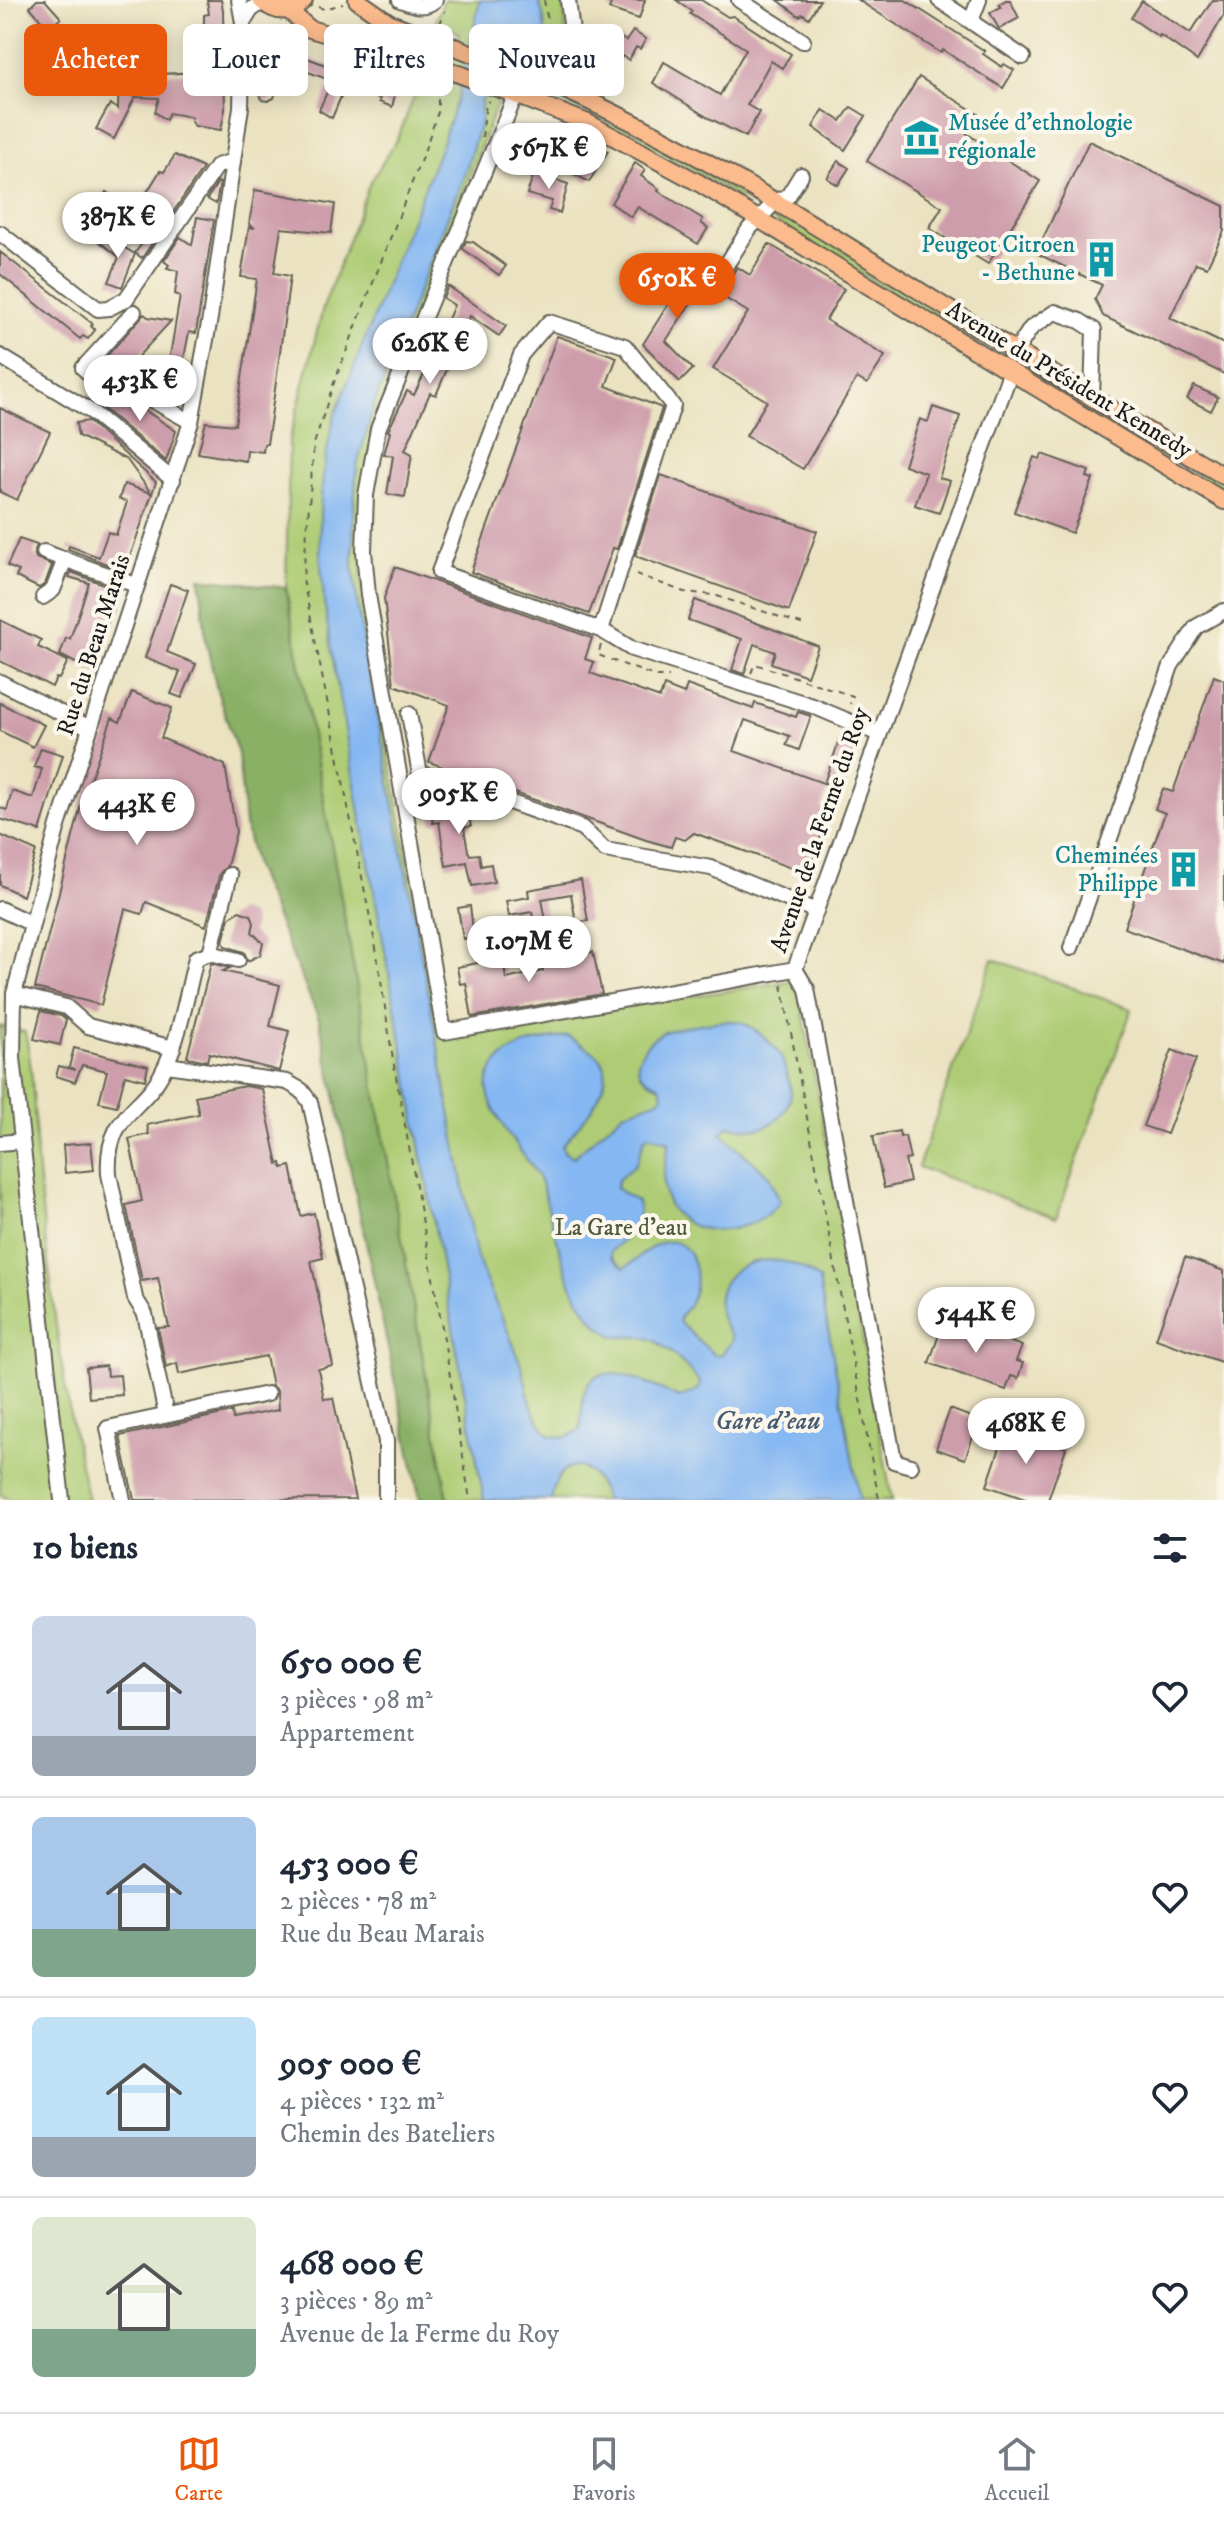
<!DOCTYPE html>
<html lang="fr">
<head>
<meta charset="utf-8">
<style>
	body { margin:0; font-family:"IM FELL DW Pica",serif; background:#f6f6f7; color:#1f2937; height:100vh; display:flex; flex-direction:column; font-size:30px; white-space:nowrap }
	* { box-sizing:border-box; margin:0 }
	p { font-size:26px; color:#747a83 }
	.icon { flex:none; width:44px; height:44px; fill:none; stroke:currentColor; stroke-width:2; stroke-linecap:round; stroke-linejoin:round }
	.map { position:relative; height:1500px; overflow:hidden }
	.side { display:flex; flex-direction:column; background:#fff; flex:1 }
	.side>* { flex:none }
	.guide { position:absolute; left:24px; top:24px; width:800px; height:72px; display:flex; gap:16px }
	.price { position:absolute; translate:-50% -68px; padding:0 18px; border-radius:28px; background:#fff; color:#222; font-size:26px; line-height:52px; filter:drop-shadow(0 2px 4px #0008) }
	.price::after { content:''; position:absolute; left:50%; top:48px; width:24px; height:18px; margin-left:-12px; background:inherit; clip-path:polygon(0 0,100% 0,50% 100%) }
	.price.on { background:#ea580c; color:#fff }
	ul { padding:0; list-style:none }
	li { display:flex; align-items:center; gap:24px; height:200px; padding:0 32px }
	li+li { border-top:2px solid #e0e1e3 }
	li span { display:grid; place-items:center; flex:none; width:224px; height:160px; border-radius:12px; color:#555 }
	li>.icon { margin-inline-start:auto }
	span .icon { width:96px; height:96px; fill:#fffc; stroke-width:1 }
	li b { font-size:34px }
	h2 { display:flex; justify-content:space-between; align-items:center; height:96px; padding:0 32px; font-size:34px }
	.chip { padding:0 28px; border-radius:12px; background:#fff; box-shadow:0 4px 20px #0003; font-size:28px; line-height:72px }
	.chip.on { background:#ea580c; color:#fff }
	.menu { display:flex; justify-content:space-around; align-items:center; height:112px; border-top:2px solid #e0e1e3; background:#fff; font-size:22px; color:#747a83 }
	.menu a { display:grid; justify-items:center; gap:4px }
	.menu .on { color:#ea580c }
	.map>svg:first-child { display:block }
</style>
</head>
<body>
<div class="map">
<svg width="1224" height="1500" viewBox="0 0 1224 1500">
	<rect width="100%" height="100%" fill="#fbf7ec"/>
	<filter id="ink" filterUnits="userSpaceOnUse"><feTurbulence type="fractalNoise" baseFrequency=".0125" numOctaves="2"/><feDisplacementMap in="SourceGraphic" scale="16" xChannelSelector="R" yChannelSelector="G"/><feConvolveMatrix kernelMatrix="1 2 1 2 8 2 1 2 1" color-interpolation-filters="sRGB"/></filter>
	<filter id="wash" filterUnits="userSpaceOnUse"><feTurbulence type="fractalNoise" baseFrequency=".006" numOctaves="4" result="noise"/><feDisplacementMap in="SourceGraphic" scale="32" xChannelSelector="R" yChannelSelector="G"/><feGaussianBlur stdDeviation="1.8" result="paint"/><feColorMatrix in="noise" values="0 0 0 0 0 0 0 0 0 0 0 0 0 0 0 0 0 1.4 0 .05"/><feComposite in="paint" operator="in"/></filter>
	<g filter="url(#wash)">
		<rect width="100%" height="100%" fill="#eae2c0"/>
		<!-- green -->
		<g fill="#aecc74" stroke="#657448" stroke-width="2">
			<path d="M444 0H563L566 29C544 64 528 81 496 106L380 411 361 575 371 655 440 1035 797 980 892 1500H448L286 588 289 442 323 308 369 185 398 137 422 77 442 83 459 33 435 23Z"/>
			<polygon points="387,29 440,53 439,61 382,43"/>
			<path d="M547 94C618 120 683 156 748 193L752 205C684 165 618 128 546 97Z"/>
			<polygon points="774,214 785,215 881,273 991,353 767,216"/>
			<polygon points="1025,365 1224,482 1224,491 1022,370"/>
			<polygon points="993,959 1132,1009 1056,1218 918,1167"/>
			<path d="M0 1026 25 1032C35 1078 34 1125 38 1172 50 1283 62 1392 88 1500H12L0 1495Z"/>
		</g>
		<!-- forest -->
		<polygon fill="#8ab066" stroke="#536641" stroke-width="2" points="200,578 286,588 448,1500 420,1500 319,1019 255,867 245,825 238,754 217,690 206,641"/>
		<!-- water -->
		<path fill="#85b7f2" stroke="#506a87" stroke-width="2" d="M480 0H538L543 14 546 38 538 47 536 53 520 60 481 100V120L466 170 374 405 357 466 353 517V566L358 609 476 1254C489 1293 511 1332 522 1369 531 1399 528 1411 550 1436L567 1437 580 1430C582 1417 581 1399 587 1386 600 1356 660 1389 679 1398L699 1389 700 1383C692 1371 664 1343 650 1339 623 1331 621 1348 595 1322 568 1294 559 1246 549 1210 545 1199 543 1185 537 1175 524 1151 476 1103 490 1074 505 1043 538 1041 568 1036 578 1043 592 1049 600 1058 621 1083 577 1127 562 1146L564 1152 574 1157 623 1113 659 1100 663 1095 660 1086C655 1083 648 1081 644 1077 628 1063 648 1040 662 1033 675 1027 727 1018 741 1022 753 1026 772 1043 779 1053 784 1061 786 1073 789 1082 796 1102 780 1124 760 1128 751 1130 738 1127 729 1126L721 1133 769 1176 780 1201C757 1236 681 1245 666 1197 660 1178 667 1160 669 1141L649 1135 645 1138 636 1164 618 1180 616 1188 637 1202C644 1226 627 1237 611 1251V1257L624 1268C638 1261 650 1243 667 1242 694 1239 700 1278 693 1296 690 1305 685 1311 679 1318L680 1323 714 1355 722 1354 731 1342 732 1337C686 1275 769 1234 819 1280L860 1500H605C601 1488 596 1474 583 1468 564 1460 551 1485 552 1500H484L342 713C324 605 306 524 335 415L441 146 459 93Z"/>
		<g id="blocks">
			<!-- building -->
			<g fill="#ce9dab">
				<polygon points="37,0 45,0 61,18 51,27 47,27 30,7"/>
				<polygon points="207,0 221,0 223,10 225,109 221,130 195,126 191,122 192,117 169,113 166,120 155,112 159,98 135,97 114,139 96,129 110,104 118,109 119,76 159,84 160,74 200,72 201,49 204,48 204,15 209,14"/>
				<polygon points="612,0 645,0 639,19 609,9"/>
				<polygon points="676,0 701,0 728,17 733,16 791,54 782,68 771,61 747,105 759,112 746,137 707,117 653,83 664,62 720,95 746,49 690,14 692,11"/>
				<polygon points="778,0 820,0 809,18 803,14 799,16"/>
				<polygon points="858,0 905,0 985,51 983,54 1002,67 1004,64 1014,70 1003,88 943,50 941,53"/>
				<polygon points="1006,0 1010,0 1019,18 999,29 990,13 1001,7 999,4"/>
				<polygon points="1213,0 1224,0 1224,15 1197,61 1160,35 1159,37 1131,18 1142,1 1190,33"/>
				<polygon points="146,29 146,45 134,47 134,32"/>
				<polygon points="633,31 646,39 640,49 636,47 629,60 622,56 618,63 603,54 614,34 626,41"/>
				<polygon points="97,40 100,59 73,62 70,43"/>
				<polygon points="260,42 264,42 396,91 392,107 379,102 380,99 345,87 332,118 319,110 332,81 293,66 276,91 274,98 268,101 262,100 259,90 271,78 255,67 256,46"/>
				<polygon points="919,77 978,114 966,133 1040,181 988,264 929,228 942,207 867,161"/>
				<polygon points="851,107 866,116 845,150 813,127 823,110 841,121"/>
				<polygon points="1089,141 1224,206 1224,231 1207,267 1196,263 1170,318 1224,344 1224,374 1103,316 1095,299 1102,285 1036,253"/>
				<polygon points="587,143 608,151 589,182 574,174"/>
				<polygon points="175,155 203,168 142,258 135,253 147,237 112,213 99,232 89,226 100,209 96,207 106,192 135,212 160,171 164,172"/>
				<polygon points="838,161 849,168 838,185 827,178"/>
				<polygon points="635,163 645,170 641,176 659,189 658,191 703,219 701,223 708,228 698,244 638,207 631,217 611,203"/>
				<polygon points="534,173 568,184 560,213 549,210 552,201 527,194"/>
				<polygon points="218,182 220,183 216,204 207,199"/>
				<polygon points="255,190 335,204 331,233 281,228 274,273 290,276 276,382 267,444 264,444 263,452 247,450 246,461 198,453 206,422 235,425 257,279 241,277 249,227 255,228 249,224"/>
				<polygon points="197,217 214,220 196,333 189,332 183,363 191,365 186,395 166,380 180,296 175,294 178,271 167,268 169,265 164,261 180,237 192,245"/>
				<polygon points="100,234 135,254 122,287 109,282 119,257 96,239"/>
				<polygon points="466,241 473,242 506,266 499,275 463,249"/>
				<polygon points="769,244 844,289 826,320 885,356 867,384 857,378 803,469 746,436 767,401 713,369 748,312 720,295 737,267 750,275"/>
				<polygon points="0,252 93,324 91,326 95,330 88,339 83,336 80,339 0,274"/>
				<polygon points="698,257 714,266 666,341 693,369 680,382 643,344"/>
				<polygon points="448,286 506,326 499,336 470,316 436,395 430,393 405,450 412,454 405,497 387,494 393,456 384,454 390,432 388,431 407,391 414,395 432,358 454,305 443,298"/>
				<polygon points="144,314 148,317 171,321 120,376 107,374 98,366"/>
				<polygon points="557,336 617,357 606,386 662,408 617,549 613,548 589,614 471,572"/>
				<polygon points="1194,386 1218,397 1211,411 1187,399"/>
				<polygon points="101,394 123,396 176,431 166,461 104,409 106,407 97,400"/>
				<polygon points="933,407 960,416 939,478 950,481 939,513 915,505 926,473 904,465 920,419 928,422"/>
				<polygon points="0,408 50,432 17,500 0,492"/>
				<polygon points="88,421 156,482 125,571 68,549 69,546 99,557 108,532 116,535 127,502 119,499 124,484 151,493 127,460 78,436 76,423"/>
				<polygon points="1042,454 1089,471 1087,477 1093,479 1072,533 1014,512 1034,457 1040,459"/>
				<polygon points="661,475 817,531 789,611 635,556"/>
				<polygon points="19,539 37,545 34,553 36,558 52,565 45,584 39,588 16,577 19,571 7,566"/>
				<polygon points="395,567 592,638 585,659 594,662 590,673 660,698 664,686 684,694 687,685 753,709 755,703 796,717 798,712 811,716 799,750 786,745 790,736 745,720 734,751 829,785 821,808 830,811 808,874 694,833 685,840 675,837 671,847 646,840 429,762 449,705 394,685 384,598"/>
				<polygon points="71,572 119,590 91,671 60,655 66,638 70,639 89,583 69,577"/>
				<polygon points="170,584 188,590 167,652 196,664 182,698 171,694 180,672 145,658"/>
				<polygon points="695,600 818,646 807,676 771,663 775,652 754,644 744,674 732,670 742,639 688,620"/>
				<polygon points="0,620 41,640 38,647 68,661 59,679 56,678 52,687 0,661"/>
				<polygon points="1214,676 1224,680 1224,964 1124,928 1165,813 1155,809 1163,789 1173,792"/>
				<polygon points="132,692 172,708 161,738 225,765 236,832 227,866 220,873 206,926 146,902 142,914 125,909 101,1005 35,988 81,805 112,718 120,722"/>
				<polygon points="0,703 44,725 33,747 0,731"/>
				<polygon points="841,736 856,740 839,788 824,783"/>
				<polygon points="41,748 63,755 40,831 0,819 0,808 7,810 12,791 33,798 42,769 34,767"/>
				<polygon points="455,793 475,800 469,816 471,826 464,828 468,851 470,855 479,854 481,866 491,864 494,882 472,886 467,862 446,866 439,822 433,823 429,802 453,798"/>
				<polygon points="0,835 36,851 23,896 0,885"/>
				<polygon points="581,880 588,921 576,922 571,894 542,899 546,921 534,923 532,912 509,916 506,901 529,897 528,890"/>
				<polygon points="470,906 474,937 463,939 458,908"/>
				<polygon points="239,911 251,915 254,923 252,932 263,943 260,955 248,961 244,952 225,946 223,942 229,918"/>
				<polygon points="593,952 602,994 472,1017 466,983 460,984 457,967 503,958 506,979 543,971 541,961"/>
				<polygon points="211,963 230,968 223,971 280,985 270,1026 289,1031 279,1071 209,1053 207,1061 187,1057"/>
				<polygon points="41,1011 61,1016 66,1020 60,1045 34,1039"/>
				<polygon points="74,1048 148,1066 145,1080 125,1075 117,1106 99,1102 107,1071 82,1065 75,1082 56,1076 59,1066 76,1070 69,1067"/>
				<polygon points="1172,1050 1196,1059 1167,1134 1143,1126"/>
				<polygon points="245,1086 262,1089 278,1164 281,1163 282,1168 291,1166 301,1216 314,1213 323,1258 311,1261 333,1366 318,1369 324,1399 333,1398 355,1499 134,1500 120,1436 232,1412 233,1419 278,1410 277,1391 272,1386 266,1356 179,1374 177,1363 166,1367 158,1328 169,1327 158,1278 142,1281 126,1205 142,1201 129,1139 149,1134 147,1125 199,1114 195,1096"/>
				<polygon points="899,1131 900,1137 905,1136 910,1159 905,1160 910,1182 884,1188 873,1136"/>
				<polygon points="91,1143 94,1170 65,1173 63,1145"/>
				<polygon points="1185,1257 1224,1271 1224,1363 1156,1339"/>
				<polygon points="945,1318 1022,1346 1016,1361 1023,1363 1018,1378 1011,1376 1006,1390 929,1363"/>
				<polygon points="106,1366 107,1376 120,1375 122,1395 89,1398 86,1368"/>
				<polygon points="950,1409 979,1420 965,1459 936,1449"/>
				<polygon points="1007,1427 1066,1448 1048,1500 1028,1500 987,1486"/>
			</g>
		</g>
	</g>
	<g filter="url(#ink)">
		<use href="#blocks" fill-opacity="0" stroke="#646155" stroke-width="2"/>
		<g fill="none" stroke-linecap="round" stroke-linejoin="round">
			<defs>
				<g id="minor">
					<polyline points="239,0 243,23"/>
					<path d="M400 0C413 4 423 10 435 0"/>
					<polyline points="568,0 574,48 574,94"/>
					<polyline points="739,0 803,41"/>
					<polyline points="939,0 1023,57"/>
					<polyline points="971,21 979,0"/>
					<polyline points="516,94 378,429 366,495 364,551 368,595 444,1032 795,969"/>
					<polyline points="0,233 98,309 109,308 126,299 217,166 233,161"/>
					<polyline points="709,292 749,229 776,201 788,196 801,175"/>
					<path d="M134 312 83 368C97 380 106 391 125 385L191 422"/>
					<polyline points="1016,351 1031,328 1055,312 1080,321 1094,330 1092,399"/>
					<polyline points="0,356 92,412 173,480"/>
					<polyline points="44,552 136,585"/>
					<polyline points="43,597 53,590 65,559"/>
					<polyline points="601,630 673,406 625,346 549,322 521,355 439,572 601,630 632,649 813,706 879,734"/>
					<polyline points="0,682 90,728"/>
					<polyline points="409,714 420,774 442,778 582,828 605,850 711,868 816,911"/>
					<polyline points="0,909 32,924"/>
					<polyline points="1071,948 1171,666 1196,627 1224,611"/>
					<polyline points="210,953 238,960"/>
					<polyline points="795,969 1010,373"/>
					<polyline points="795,969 807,989 894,1461 911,1466"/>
					<polyline points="14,994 66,1007 88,1026 173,1048"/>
					<polyline points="167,1065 287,1082 301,1090 310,1102 386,1441 386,1500"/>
					<polyline points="0,1143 22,1141"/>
					<path d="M166 1415 145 1314 135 1298 109 1174C105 1111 146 1112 166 1065 181 1031 187 993 196 958L210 953 230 875"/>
					<polyline points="62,1500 13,1058 14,994 57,829 191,422 210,318 241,107 243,23 251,10 262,2"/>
					<polyline points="123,1500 108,1428 267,1394"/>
				</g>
				<g id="major">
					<path d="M261 0C275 14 291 14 304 0"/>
					<polyline points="357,0 390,23 452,46"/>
					<polyline points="288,10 310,29 445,69"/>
					<path d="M545 81C688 143 818 227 950 310 1040 367 1132 422 1224 476"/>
					<polyline points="503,90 588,123 699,183 1224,501"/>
				</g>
			</defs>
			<!-- minor casing -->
			<use href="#minor" stroke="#646155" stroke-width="18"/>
			<!-- major casing -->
			<use href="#major" stroke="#646155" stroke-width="20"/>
			<!-- path -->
			<g stroke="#646155" stroke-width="2" stroke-dasharray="6 6" stroke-linecap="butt">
				<polyline points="318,7 324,9 343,4"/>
				<polyline points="440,24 445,11"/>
				<polyline points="539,61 552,44 544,0"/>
				<polyline points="417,76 420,85 438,92 438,112 425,149 332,388 314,444 303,579 376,948 393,1060 442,1327 470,1500"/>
				<polyline points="482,137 486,103 489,101"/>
				<polyline points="636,574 684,592 714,595 807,626"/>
				<polyline points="601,645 598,655 657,677 669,677"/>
				<polyline points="751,673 755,664 853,696 850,704"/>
				<polyline points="782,985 879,1500"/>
			</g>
			<!-- minor -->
			<use href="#minor" stroke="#fff" stroke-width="14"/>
			<!-- major -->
			<use href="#major" stroke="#fbbb8d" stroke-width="16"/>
			<defs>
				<g id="major-bridge">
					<polyline points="452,46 545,81"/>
					<polyline points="445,69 503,90"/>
				</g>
			</defs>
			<!-- major-bridge casing -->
			<use href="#major-bridge" stroke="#646155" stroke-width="20" stroke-linecap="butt"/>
			<!-- major-bridge -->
			<use href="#major-bridge" stroke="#fbbb8d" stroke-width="16"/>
		</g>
	</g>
	<!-- icons -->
	<defs>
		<symbol id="museum-bare" viewBox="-9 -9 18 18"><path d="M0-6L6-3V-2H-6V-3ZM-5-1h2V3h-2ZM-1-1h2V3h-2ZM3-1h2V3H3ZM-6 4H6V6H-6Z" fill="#0f9aa8" stroke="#fbf7ec" stroke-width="2.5" paint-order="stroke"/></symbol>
		<symbol id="building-bare" viewBox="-9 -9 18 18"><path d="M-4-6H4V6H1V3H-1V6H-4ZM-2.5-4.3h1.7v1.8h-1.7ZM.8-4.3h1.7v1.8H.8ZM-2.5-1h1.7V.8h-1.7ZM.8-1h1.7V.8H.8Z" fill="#0f9aa8" stroke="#fbf7ec" stroke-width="2.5" paint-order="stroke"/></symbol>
	</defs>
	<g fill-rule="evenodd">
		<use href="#museum-bare" x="896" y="112" width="51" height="51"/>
		<use href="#building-bare" x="1076" y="234" width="51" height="51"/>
		<use href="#building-bare" x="1158" y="844" width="51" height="51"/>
	</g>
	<g text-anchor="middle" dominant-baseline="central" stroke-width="8" stroke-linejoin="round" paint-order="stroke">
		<!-- culture labels -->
		<g font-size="24" fill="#0d838f" stroke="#fbf7ec" text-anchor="end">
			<text x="948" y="123" text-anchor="start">Musée d'ethnologie<tspan x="948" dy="28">régionale</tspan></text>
			<text x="1075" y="245">Peugeot Citroen<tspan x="1075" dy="28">- Bethune</tspan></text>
			<text x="1158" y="856">Cheminées<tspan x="1158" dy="28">Philippe</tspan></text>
		</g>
		<!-- street labels -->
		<g font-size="24" fill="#1c1c1c" stroke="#fbf7ec">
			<text transform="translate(1069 380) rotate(31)">Avenue du Président Kennedy</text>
			<text transform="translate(94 645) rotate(-72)">Rue du Beau Marais</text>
			<text transform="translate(820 830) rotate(-71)">Avenue de la Ferme du Roy</text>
		</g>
		<!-- park labels -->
		<g font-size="24" fill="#4f5a3b" stroke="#fbf7ec">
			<text x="621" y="1228">La Gare d'eau</text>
		</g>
		<!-- water labels -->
		<g font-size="26" font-style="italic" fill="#465a72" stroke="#fbf7ec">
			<text x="768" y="1421">Gare d'eau</text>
		</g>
	</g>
</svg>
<b class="price" style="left:549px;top:191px">567K €</b>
<b class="price" style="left:118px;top:260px">387K €</b>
<b class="price on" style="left:677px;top:321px">650K €</b>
<b class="price" style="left:430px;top:386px">626K €</b>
<b class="price" style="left:140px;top:423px">453K €</b>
<b class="price" style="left:459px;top:836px">905K €</b>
<b class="price" style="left:137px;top:847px">443K €</b>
<b class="price" style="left:529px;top:984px">1.07M €</b>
<b class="price" style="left:976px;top:1355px">544K €</b>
<b class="price" style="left:1026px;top:1466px">468K €</b>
<div class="guide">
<a class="chip on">Acheter</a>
<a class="chip">Louer</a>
<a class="chip">Filtres</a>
<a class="chip">Nouveau</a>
</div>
</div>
<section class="side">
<h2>10 biens<svg class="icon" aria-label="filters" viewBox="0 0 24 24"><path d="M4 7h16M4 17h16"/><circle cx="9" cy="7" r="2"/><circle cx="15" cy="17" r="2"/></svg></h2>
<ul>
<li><span style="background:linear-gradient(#c9d6e8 75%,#9aa5b1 0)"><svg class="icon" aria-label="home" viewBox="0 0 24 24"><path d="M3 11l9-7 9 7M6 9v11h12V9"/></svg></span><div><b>650 000 €</b><p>3 pièces · 98 m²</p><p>Appartement</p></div><svg class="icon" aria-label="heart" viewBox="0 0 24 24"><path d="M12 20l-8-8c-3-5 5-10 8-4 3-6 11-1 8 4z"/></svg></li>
<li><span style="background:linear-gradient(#a9c7e8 70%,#7fa58c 0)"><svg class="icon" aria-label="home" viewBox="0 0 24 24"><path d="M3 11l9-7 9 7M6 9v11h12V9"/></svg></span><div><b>453 000 €</b><p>2 pièces · 78 m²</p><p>Rue du Beau Marais</p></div><svg class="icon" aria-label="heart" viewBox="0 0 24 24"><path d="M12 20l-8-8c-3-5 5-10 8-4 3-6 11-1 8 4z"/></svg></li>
<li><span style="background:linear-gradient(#bfe0f5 75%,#9aa5b1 0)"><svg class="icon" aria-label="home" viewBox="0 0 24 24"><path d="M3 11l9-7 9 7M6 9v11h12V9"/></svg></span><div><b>905 000 €</b><p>4 pièces · 132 m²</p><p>Chemin des Bateliers</p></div><svg class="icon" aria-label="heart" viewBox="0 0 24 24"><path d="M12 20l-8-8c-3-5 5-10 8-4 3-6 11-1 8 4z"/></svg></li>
<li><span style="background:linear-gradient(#dfe7d0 70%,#7fa58c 0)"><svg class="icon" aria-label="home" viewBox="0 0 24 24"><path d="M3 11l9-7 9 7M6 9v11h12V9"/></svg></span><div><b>468 000 €</b><p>3 pièces · 89 m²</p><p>Avenue de la Ferme du Roy</p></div><svg class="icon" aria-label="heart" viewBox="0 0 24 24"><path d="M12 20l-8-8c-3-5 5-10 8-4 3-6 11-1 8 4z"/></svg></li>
</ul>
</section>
<nav class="menu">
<a class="on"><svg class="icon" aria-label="map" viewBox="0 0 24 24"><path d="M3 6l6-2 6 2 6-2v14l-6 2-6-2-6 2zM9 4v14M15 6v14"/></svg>Carte</a>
<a><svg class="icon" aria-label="saved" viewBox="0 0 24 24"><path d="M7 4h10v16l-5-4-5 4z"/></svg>Favoris</a>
<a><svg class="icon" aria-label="home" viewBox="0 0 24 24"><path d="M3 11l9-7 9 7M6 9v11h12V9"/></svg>Accueil</a>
</nav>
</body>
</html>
